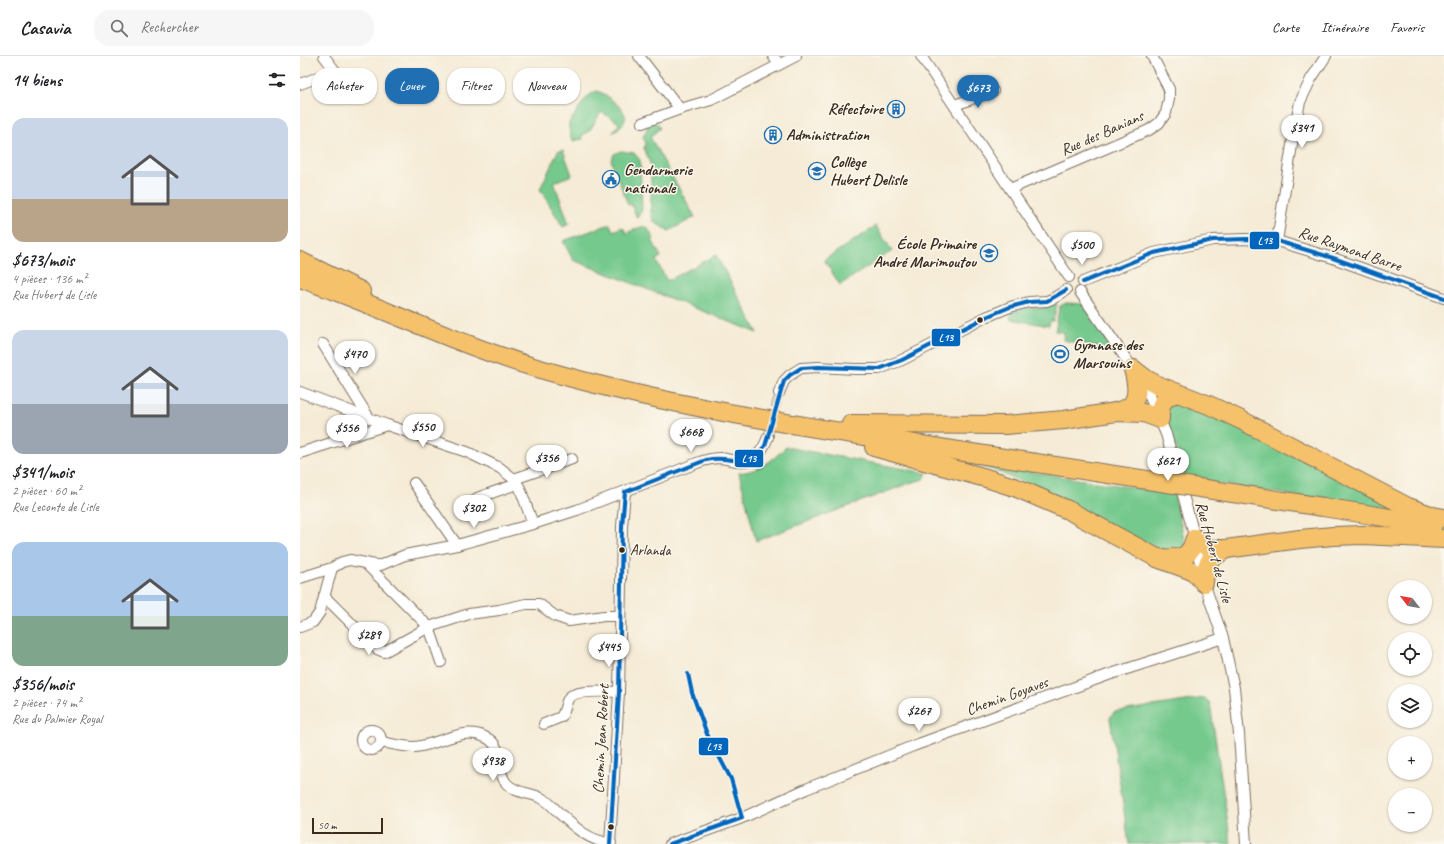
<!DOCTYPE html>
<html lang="fr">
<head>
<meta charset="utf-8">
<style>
	body { margin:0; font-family:Caveat,sans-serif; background:#f6f6f6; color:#202124; height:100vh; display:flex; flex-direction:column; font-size:15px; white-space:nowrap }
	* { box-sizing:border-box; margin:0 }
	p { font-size:13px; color:#757577 }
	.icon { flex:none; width:22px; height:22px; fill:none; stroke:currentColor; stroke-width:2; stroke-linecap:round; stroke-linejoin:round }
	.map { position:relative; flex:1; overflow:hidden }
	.sheet { display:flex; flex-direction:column; background:#fff; width:300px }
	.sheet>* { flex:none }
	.hud { position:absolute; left:12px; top:12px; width:380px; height:36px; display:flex; gap:8px }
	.needle { width:26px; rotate:301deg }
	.fabs { position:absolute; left:1088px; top:524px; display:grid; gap:8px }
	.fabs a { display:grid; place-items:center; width:44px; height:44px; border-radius:50%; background:#fff; box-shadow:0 1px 3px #0004; font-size:20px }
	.scale { position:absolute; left:12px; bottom:10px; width:71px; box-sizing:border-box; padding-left:4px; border:2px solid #3b2a1e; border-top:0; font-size:11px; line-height:14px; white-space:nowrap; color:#3b2a1e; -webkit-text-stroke:3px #fbf7ec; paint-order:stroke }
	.price { position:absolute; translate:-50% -34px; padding:0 9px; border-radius:14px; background:#fff; color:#222; font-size:13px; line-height:26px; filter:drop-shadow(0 1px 2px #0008) }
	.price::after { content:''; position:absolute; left:50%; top:24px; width:12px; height:9px; margin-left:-6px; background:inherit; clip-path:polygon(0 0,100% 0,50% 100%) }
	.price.selected { background:#1f6fb2; color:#fff }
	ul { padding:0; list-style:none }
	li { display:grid; align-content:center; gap:8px; height:212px; padding:0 12px }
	li span { display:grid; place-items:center; height:124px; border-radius:12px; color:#555 }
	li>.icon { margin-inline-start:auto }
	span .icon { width:72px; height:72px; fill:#fffc; stroke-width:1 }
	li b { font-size:17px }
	h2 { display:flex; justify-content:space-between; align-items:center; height:48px; padding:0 12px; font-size:17px }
	.pill { padding:0 14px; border-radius:16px; background:#fff; box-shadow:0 1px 3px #0004; font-size:14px; line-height:36px }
	.pill.selected { background:#1f6fb2; color:#fff }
	header { display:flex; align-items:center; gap:24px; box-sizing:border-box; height:56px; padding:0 20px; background:#fff; border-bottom:1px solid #e0e0e0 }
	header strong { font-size:19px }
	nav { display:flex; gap:22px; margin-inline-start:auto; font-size:14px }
	.search { width:280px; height:36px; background:#f6f6f6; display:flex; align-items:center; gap:10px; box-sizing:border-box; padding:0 14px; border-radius:16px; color:#757577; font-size:15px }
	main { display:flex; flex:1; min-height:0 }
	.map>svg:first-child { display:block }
</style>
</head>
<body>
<header>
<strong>Casavia</strong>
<div class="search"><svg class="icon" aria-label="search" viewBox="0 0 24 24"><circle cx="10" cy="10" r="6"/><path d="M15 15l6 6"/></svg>Rechercher</div>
<nav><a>Carte</a><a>Itinéraire</a><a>Favoris</a></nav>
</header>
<main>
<section class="sheet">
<h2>14 biens<svg class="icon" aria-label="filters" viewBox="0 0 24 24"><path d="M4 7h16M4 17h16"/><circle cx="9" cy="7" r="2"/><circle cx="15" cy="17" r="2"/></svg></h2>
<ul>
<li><span style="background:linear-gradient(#c9d6e8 65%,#b9a48a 0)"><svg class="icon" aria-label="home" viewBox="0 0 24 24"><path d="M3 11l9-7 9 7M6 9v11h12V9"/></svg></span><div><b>$673/mois</b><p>4 pièces · 136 m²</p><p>Rue Hubert de Lisle</p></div></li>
<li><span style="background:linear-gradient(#c9d6e8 60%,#9aa5b1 0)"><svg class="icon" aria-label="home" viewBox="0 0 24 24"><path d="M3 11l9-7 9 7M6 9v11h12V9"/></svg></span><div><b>$341/mois</b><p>2 pièces · 60 m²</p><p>Rue Leconte de Lisle</p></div></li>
<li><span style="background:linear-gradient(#a9c7e8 60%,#7fa58c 0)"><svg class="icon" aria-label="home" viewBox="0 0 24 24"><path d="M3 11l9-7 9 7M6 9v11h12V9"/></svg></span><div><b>$356/mois</b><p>2 pièces · 74 m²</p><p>Rue du Palmier Royal</p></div></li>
</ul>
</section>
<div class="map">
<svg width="1144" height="788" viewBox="0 0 1144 788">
	<rect width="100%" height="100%" fill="#fbf7ec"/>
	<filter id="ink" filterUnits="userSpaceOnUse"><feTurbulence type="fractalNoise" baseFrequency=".025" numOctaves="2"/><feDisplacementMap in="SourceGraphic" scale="8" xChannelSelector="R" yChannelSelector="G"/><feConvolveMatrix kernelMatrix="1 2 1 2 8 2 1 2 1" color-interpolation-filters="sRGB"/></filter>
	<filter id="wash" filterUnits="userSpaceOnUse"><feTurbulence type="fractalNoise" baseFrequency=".012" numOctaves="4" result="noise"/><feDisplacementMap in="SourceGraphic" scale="16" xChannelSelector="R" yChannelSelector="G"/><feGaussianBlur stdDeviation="0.9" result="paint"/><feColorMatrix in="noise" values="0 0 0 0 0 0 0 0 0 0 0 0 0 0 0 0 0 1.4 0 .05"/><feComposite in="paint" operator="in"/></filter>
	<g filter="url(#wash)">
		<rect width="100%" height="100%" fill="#f5ebd6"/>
		<!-- green -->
		<g fill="#74c98d" stroke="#587a56">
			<path d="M297 35C304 37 308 41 313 45 329 58 330 64 313 77L319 67 301 56 290 74 282 80 283 83 272 85 269 72V67C277 57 285 38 297 35Z"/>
			<polygon points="356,66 360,72 350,81 395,161 369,175 354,166 351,157 351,110 344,92 346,87 343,81 349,68"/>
			<polygon points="263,94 272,119 254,126 269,168 263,171 240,133 258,95"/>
			<polygon points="321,95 334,97 340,104 342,154 337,162 331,148 328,149 311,104 314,98"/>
			<polygon points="310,168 313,175 323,171 326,177 341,171 347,171 354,183 352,184 361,201 356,204 367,225 416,199 458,277 273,204 263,185"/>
			<polygon points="576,170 592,195 540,229 524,204"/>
			<polygon points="755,247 757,248 753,265 750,265 749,270 710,263 712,256 726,252 743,252"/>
			<polygon points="766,247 786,248 819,294 811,294 763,284 764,276 755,275 757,266 756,266 760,250"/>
			<polygon points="887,345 1096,450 1095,455 886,423 871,376 864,358 865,347"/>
			<path d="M486 391 627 417 624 423 610 427 456 485 439 417C462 414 470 406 486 391Z"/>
			<polygon points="674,407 874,438 886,491 867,498 731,429"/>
			<polygon points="905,642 910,647 931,788 829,788 810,662 814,656"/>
		</g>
	</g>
	<g filter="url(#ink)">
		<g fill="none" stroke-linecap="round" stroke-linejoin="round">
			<!-- street-tunnel -->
			<polyline stroke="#d0c4b1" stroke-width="10" stroke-dasharray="10 5" stroke-linecap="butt" points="468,381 479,337"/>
			<defs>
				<g id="street">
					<polyline points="24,0 48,32"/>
					<polyline points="339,0 380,53"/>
					<polyline points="473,0 479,8"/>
					<polyline points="621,0 769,221"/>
					<polyline points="0,28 35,15"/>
					<polyline points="655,49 693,35"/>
					<polyline points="342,67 380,53 411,44 496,0"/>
					<polyline points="710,133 849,74 859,67 866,57 869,43 869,33 852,0"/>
					<polyline points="977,185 994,76 1000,46 1011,23 1026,0"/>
					<polyline points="783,226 854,197 913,184 947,183 977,185 1033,202 1144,242"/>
					<polyline points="780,236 846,332 866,378 895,482 904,527 923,582 934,632 939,678 946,788"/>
					<polyline points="23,288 69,362"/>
					<polyline points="0,336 87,369 167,396 200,412 214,423 220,432 233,468"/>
					<polyline points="479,337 484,325 490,319 501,312 518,311 555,313 579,313 602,304 686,261 710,251 729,246 747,245 754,242 766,234"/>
					<polyline points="0,397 87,369"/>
					<polyline points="214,423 272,403"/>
					<polyline points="114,427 157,489"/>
					<polyline points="177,442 217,428"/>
					<polyline points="66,508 129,571 141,606"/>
					<path d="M0 522 32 512 42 506 50 504 75 509H81L105 499 157 489 233 468 277 454 397 407C405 404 412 402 421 402 428 403 436 406 443 405 457 405 464 392 468 381"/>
					<polyline points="24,540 77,593 84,596 129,571 169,558 199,554 226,548 239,548 255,560 269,565 304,560 320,560"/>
					<polyline points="0,571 13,566 20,556 32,512"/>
					<path d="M244 668 261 661C265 656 265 649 268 643 273 633 308 636 319 636"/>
					<circle cx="71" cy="684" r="10"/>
					<path d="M82 686C92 688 104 691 115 691 139 689 162 670 185 681 206 690 194 714 207 728 216 738 232 736 243 743 249 746 254 752 259 757 273 770 290 786 311 787"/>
					<polyline points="310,788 319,636 322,470 325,436"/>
					<polyline points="370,788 442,762 506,733 613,690 808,619 923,582"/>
				</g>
				<g id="highway">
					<polyline points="0,205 61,235"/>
					<path d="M0 222C77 249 152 286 230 310 372 353 519 372 665 396"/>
					<polyline points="833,313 846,323 857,329 909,349 941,364 1108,451 1133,460 1144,462"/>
					<path d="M816 356C821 354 827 353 831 349 840 340 836 324 833 313"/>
					<path d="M551 368 706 369 764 364 816 356 844 357 860 363C860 347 862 343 877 337"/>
					<polyline points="574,391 686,422 717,432 768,454 857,502 890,514 897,519 904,527"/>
					<polyline points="1023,451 1133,469"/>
					<path d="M862 502C881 503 890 502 895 482L902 488 911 493H926L1000 483 1033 480 1063 479 1144 483"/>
					<path d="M904 527C906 506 908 504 926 493"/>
				</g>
			</defs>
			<!-- street casing -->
			<use href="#street" stroke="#7c6e5e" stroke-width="12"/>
			<!-- highway casing -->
			<use href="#highway" stroke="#7c6e5e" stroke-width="20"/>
			<!-- street -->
			<use href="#street" stroke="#fff" stroke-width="10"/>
			<!-- highway -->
			<use href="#highway" stroke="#f5c16b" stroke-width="18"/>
			<defs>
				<polyline id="highway-bridge" points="665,396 1023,451"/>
			</defs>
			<!-- highway-bridge casing -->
			<use href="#highway-bridge" stroke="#7c6e5e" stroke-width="20" stroke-linecap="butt"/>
			<!-- highway-bridge -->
			<use href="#highway-bridge" stroke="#f5c16b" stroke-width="18"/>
			<defs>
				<g id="bus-1">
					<polyline points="783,226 854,197 913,184 947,183 977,185 1033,202 1144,242"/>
					<path d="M325 436 406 404C434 398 442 416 465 390L484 325 490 319 501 312 518 311 579 313 602 304 686 261 710 251 729 246 747 245 766 234"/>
					<polyline points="388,618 392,637 407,678 431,723 442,762"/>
					<polyline points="310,788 319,636 322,470 325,436"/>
					<polyline points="370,788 442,762"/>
				</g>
			</defs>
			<!-- bus-1 casing -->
			<use href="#bus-1" stroke="#fbf7ec" stroke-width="7"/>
			<!-- bus-1 -->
			<use href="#bus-1" stroke="#0065bd" stroke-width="4"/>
		</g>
	</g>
	<!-- icons -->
	<defs>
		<symbol id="building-ring" viewBox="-11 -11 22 22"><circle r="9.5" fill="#fbf7ec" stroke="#1f6fb2" stroke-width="1.5"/><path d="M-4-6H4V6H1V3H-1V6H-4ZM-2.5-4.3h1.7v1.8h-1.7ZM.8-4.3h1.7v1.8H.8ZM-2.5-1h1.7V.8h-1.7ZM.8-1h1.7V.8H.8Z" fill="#1f6fb2"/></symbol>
		<symbol id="school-ring" viewBox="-11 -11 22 22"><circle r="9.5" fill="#fbf7ec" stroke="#1f6fb2" stroke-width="1.5"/><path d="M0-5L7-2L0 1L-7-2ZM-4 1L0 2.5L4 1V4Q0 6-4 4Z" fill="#1f6fb2"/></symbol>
		<symbol id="civic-ring" viewBox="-11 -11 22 22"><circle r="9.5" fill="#fbf7ec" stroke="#1f6fb2" stroke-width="1.5"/><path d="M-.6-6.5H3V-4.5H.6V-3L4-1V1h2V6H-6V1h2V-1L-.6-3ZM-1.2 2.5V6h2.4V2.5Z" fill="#1f6fb2"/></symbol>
		<symbol id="stadium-ring" viewBox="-11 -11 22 22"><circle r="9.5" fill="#fbf7ec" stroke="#1f6fb2" stroke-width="1.5"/><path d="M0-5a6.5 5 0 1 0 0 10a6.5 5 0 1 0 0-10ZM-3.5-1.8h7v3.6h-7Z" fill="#1f6fb2"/></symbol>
	</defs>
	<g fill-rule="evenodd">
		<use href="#building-ring" x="586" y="43" width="20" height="20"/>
		<use href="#building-ring" x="463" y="69" width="20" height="20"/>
		<use href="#school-ring" x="507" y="105" width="20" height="20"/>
		<use href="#civic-ring" x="301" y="113" width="20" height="20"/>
		<use href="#school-ring" x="679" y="187" width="20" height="20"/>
		<use href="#stadium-ring" x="750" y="288" width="20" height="20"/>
	</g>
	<!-- markers -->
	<g fill="#3b2a1e" stroke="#fbf7ec" stroke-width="1.5">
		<circle cx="680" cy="264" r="3.5"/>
		<circle cx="322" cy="494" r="3.5"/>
		<circle cx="311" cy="771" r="3.5"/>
	</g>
	<g text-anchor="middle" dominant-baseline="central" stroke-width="3" stroke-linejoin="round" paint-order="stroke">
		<!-- bus labels -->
		<g font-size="15" fill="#3b2a1e" stroke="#fbf7ec" text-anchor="start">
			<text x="330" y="494">Arlanda</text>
		</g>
		<!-- poi labels -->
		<g font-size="16" font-weight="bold" fill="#3b2a1e" stroke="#fbf7ec" text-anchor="start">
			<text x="583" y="53" text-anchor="end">Réfectoire</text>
			<text x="486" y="79">Administration</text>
			<text x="530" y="106">Collège<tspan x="530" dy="18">Hubert Delisle</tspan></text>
			<text x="324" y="114">Gendarmerie<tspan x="324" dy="18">nationale</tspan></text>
			<text x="676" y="188" text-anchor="end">École Primaire<tspan x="676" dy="18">André Marimoutou</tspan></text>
			<text x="773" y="289">Gymnase des<tspan x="773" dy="18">Marsouins</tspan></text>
		</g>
		<!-- street labels -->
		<g font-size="16" fill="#3b2a1e" stroke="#fbf7ec">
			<text transform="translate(802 77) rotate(-24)">Rue des Banians</text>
			<text transform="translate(1050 193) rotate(19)">Rue Raymond Barre</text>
			<text transform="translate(914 496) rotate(75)">Rue Hubert de Lisle</text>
			<text transform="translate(707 640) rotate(-20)">Chemin Goyaves</text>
			<text transform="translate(301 683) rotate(-87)">Chemin Jean Robert</text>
		</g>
	</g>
	<g stroke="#fbf7ec" stroke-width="1.5">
		<rect x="949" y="175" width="31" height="19" rx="4" fill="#0065bd"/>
		<rect x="631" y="272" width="30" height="19" rx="4" fill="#0065bd"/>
		<rect x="434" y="393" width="30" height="19" rx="4" fill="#0065bd"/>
		<rect x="398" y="681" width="31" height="19" rx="4" fill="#0065bd"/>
	</g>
	<g font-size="11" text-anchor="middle" font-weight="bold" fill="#fff">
		<text x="965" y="188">L13</text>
		<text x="646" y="285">L13</text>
		<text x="449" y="406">L13</text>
		<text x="414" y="694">L13</text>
	</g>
</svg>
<div class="fabs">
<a><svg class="needle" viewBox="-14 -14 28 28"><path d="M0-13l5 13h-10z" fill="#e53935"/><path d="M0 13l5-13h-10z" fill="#757577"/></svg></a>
<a><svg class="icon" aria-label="locate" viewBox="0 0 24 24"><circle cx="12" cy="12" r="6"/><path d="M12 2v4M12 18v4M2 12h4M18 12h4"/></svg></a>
<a><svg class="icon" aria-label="layers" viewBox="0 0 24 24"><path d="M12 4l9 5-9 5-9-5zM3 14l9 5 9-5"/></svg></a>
<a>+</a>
<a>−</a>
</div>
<div class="scale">50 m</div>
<b class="price selected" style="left:678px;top:53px">$673</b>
<b class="price" style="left:1002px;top:93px">$341</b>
<b class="price" style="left:782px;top:210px">$500</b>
<b class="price" style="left:55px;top:319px">$470</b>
<b class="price" style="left:123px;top:392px">$550</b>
<b class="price" style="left:47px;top:393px">$556</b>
<b class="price" style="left:391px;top:397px">$668</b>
<b class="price" style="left:247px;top:423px">$356</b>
<b class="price" style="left:868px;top:426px">$621</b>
<b class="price" style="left:174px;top:473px">$302</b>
<b class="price" style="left:69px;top:600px">$289</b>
<b class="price" style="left:309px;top:612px">$445</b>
<b class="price" style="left:619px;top:676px">$267</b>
<b class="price" style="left:193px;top:726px">$938</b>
<div class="hud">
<a class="pill">Acheter</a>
<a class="pill selected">Louer</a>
<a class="pill">Filtres</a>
<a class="pill">Nouveau</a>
</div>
</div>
</main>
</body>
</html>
